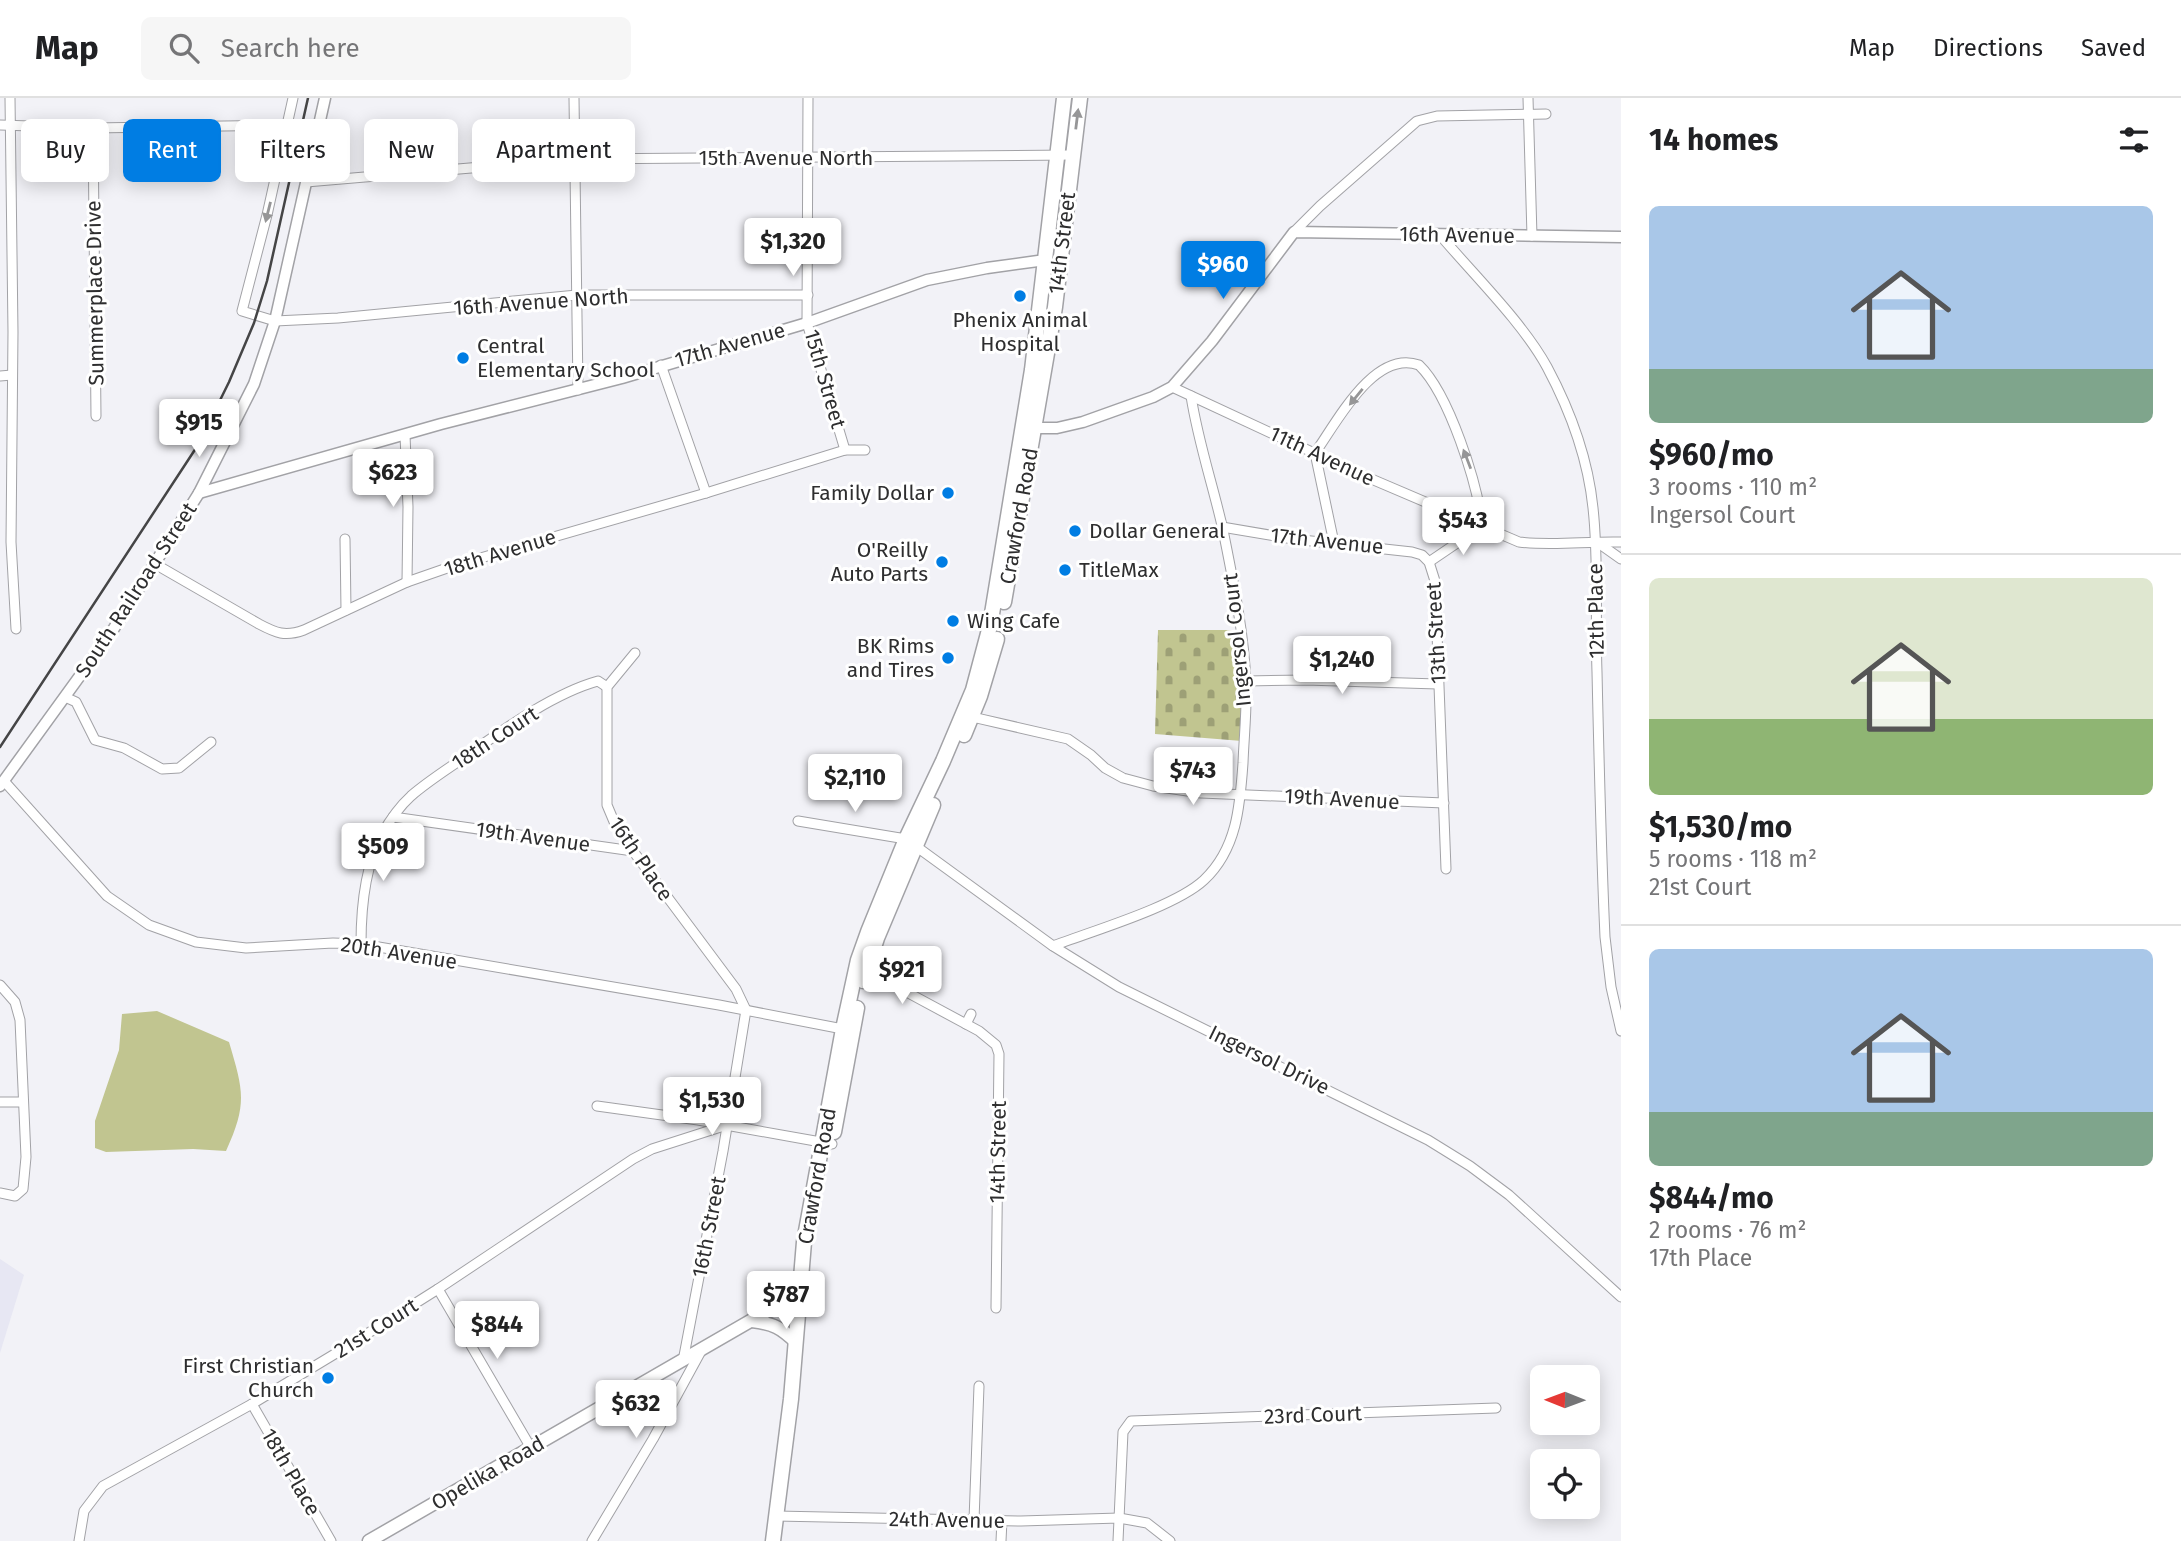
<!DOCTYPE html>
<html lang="en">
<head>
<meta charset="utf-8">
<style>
	body { margin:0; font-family:"Fira Sans",sans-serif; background:#f6f6f6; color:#202124; height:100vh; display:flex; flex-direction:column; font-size:26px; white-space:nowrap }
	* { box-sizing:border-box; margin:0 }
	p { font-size:23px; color:#757577 }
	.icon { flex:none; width:38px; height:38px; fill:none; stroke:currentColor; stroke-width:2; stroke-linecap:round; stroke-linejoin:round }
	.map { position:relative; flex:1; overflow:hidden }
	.drawer { display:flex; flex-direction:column; background:#fff; width:560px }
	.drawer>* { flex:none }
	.top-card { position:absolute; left:21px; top:21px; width:665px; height:63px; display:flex; gap:14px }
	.needle { width:46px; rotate:271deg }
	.buttons { position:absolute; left:1530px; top:1267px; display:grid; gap:14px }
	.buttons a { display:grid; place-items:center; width:70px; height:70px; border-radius:10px; background:#fff; box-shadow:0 4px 18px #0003; font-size:35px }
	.price { position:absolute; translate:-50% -60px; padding:0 16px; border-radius:7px; background:#fff; color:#222; font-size:23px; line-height:46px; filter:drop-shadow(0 2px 4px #0008) }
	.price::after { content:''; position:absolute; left:50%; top:42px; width:21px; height:16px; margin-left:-10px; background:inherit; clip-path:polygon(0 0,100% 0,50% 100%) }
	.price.on { background:#007de3; color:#fff }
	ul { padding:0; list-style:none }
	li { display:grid; align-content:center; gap:14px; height:371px; padding:0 28px }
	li+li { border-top:2px solid #e0e0e0 }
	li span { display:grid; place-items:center; height:217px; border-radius:10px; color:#555 }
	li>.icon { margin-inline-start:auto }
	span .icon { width:126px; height:126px; fill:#fffc; stroke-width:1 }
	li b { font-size:30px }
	h2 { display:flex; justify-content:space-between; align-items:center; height:84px; padding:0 28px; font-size:30px }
	.pill { padding:0 24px; border-radius:10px; background:#fff; box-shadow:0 4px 18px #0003; font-size:24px; line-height:63px }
	.pill.on { background:#007de3; color:#fff }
	header { display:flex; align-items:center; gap:42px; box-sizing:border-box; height:98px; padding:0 35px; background:#fff; border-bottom:2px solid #e0e0e0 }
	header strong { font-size:33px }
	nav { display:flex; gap:38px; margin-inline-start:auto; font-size:24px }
	.search { width:490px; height:63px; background:#f6f6f6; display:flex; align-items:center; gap:18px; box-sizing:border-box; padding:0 24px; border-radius:10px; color:#757577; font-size:26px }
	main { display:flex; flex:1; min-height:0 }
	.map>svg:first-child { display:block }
</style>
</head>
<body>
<header>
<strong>Map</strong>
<div class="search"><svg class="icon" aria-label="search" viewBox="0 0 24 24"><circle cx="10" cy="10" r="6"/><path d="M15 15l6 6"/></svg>Search here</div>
<nav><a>Map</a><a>Directions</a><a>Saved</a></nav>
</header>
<main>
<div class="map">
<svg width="1621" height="1443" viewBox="0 0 1621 1443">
	<defs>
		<pattern id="cemetery-stones" width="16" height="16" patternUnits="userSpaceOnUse" patternTransform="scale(1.75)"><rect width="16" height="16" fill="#c1c590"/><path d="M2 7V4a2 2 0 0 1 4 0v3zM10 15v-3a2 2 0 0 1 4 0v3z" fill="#9da076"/></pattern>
	</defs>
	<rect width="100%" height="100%" fill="#f2f2f7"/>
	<!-- built -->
	<polygon fill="#e7e7f3" points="0,1161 24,1177 0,1255"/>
	<!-- cemetery -->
	<polygon fill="url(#cemetery-stones)" points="1158,532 1236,532 1241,585 1242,643 1155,636"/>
	<!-- garden -->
	<path fill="#c1c590" d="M157 913 229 944C243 992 248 1005 226 1053L193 1051 106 1054 95 1050V1023L119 952 122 916Z"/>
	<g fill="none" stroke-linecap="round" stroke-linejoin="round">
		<defs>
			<g id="minor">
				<polyline points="10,0 13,234 11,444 16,531"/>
				<polyline points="293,0 267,117 242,213 275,223 338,220 577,197 808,197"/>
				<polyline points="574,0 578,292"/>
				<polyline points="808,0 807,225 845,352"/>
				<polyline points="1528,0 1532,138"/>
				<polyline points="0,27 93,30 287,27"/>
				<polyline points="93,30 96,318"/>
				<polyline points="306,84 576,61 1073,57"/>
				<polyline points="1294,134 1320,108 1417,23 1437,18 1546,16"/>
				<path d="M1440 137C1474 177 1523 225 1547 269 1570 312 1588 361 1593 410 1599 464 1595 520 1597 574 1599 663 1601 751 1605 839L1611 889 1621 933"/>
				<polyline points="661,267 706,395"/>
				<polyline points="0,278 12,277"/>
				<path d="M1172 289 1355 374 1519 444C1553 448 1587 443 1621 444"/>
				<polyline points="405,337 408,409 407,484"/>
				<polyline points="1222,429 1293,441 1412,454 1422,457 1429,464 1435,483 1446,771"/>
				<polyline points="345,441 346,512"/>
				<polyline points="1597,444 1621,461"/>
				<path d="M1334 445 1315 355C1337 324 1374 251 1419 267 1449 296 1478 386 1482 428"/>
				<polyline points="1429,464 1482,428"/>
				<path d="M155 466 259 526C276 535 285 539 304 532L407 484 453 468 706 395 845 352H865"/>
				<polyline points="635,555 607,589 607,707 615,726 633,753 736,891 746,912 723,1053 683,1263"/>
				<polyline points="1246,583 1305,582 1438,586"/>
				<polyline points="65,599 76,604 95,642 124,650 162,671 179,670 211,644"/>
				<polyline points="968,618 1068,641 1091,657 1105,670 1123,680 1153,688 1201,695 1444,705"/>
				<polyline points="4,683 107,798 149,827 196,844 246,850 333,845 361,846 719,907 848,932"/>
				<polyline points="393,719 633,753"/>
				<polyline points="798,723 906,741 1053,848 1119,889 1428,1042 1470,1068 1509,1097 1621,1199"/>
				<path d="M361 846C361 811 365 768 382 736 390 722 400 708 411 698 426 685 443 674 459 663 499 635 551 596 598 583L607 589"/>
				<path d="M1053 848C1092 833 1175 809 1204 782 1237 751 1240 708 1243 665 1244 638 1247 612 1246 585 1244 534 1233 482 1223 432 1213 387 1198 344 1191 298"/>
				<polyline points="865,868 901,891 979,933 996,947 999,956 996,1210"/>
				<polyline points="0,887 15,904 20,922 26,1059 23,1091 15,1098 0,1095"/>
				<polyline points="966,926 971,916"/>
				<polyline points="0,1004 22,1004"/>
				<polyline points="597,1008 698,1022 832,1046"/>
				<polyline points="438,1191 531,1350"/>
				<polyline points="252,1306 331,1443"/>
				<polyline points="776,1418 1021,1423 1119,1420 1147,1425 1170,1443"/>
				<polyline points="974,1422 979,1288"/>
				<polyline points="79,1443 84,1413 103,1388 252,1306 343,1251 438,1191 633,1061 652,1051 727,1027"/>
				<polyline points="592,1443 653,1341 701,1253"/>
				<polyline points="1001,1443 1002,1422"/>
				<polyline points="1118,1443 1123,1334 1131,1323 1496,1310"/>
			</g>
			<g id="tertiary">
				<polyline points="1029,330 1057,330 1083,324 1153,299 1172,289 1212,243 1294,134 1621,139"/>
				<polyline points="199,395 441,326 622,280 807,225 927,182 987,170 1038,163 1052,166"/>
				<polyline points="0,688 111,535 199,395 254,286 275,223 325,0"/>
			</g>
			<g id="secondary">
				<polyline points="776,1208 800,1179"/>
				<path d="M752 1223C774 1226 780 1229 796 1244"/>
				<polyline points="369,1443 766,1214 790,1205 806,1205"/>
			</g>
			<g id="primary">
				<polyline points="1004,504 1055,209 1080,0"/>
				<polyline points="964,637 980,598 997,541"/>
				<polyline points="863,883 877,840 933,707"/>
				<polyline points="834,1034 857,910"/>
				<polyline points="773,1443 791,1301 804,1144 843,931 858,862 868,834 906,741 943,663 973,592 990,528 1032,272 1064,0"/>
			</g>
		</defs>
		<!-- minor casing -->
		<use href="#minor" stroke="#a2a2a6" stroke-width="11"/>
		<!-- tertiary casing -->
		<use href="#tertiary" stroke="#a2a2a6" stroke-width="13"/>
		<!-- secondary casing -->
		<use href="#secondary" stroke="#a2a2a6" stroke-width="15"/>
		<!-- primary casing -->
		<use href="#primary" stroke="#a2a2a6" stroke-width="17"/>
		<!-- minor -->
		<use href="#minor" stroke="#fff" stroke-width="9"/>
		<!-- tertiary -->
		<use href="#tertiary" stroke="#fff" stroke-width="10"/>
		<!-- secondary -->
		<use href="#secondary" stroke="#fff" stroke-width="12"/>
		<!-- primary -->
		<use href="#primary" stroke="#fff" stroke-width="14"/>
		<!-- rail -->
		<polyline stroke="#454546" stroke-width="2.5" points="0,649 198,347 229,284 254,225 267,183 308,0"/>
	</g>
	<!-- one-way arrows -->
	<defs><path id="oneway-solid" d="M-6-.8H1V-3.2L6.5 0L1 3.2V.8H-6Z" transform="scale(1.75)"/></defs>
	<g fill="#969697">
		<use href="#oneway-solid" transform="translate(1077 21) rotate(-83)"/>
		<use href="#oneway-solid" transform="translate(268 114) rotate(104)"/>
		<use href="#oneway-solid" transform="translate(1356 299) rotate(129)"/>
		<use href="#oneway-solid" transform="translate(1467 361) rotate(-111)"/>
	</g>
	<!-- markers -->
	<g fill="#007de3" stroke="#fff" stroke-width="2.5">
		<circle cx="1020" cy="198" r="7"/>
		<circle cx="463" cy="260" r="7"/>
		<circle cx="948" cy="395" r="7"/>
		<circle cx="1075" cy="433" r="7"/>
		<circle cx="942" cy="464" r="7"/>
		<circle cx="1065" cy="472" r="7"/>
		<circle cx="953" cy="523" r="7"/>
		<circle cx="948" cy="560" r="7"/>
		<circle cx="328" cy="1280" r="7"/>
	</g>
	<g text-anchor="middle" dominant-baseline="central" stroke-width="6" stroke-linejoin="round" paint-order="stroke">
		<!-- street labels -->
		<g font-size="21" fill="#2e2e2f" stroke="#fff">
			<text x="786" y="60">15th Avenue North</text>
			<text transform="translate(1457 137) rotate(1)">16th Avenue</text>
			<text transform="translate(1062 145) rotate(-83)">14th Street</text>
			<text transform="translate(95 195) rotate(-91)">Summerplace Drive</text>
			<text transform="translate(541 204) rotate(-4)">16th Avenue North</text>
			<text transform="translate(730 247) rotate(-16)">17th Avenue</text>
			<text transform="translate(825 281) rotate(74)">15th Street</text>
			<text transform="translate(1322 358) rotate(25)">11th Avenue</text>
			<text transform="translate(1019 418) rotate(-80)">Crawford Road</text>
			<text transform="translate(1327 443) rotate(6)">17th Avenue</text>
			<text transform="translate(500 455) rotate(-17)">18th Avenue</text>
			<text transform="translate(136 492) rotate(-57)">South Railroad Street</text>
			<text transform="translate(1596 513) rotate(-91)">12th Place</text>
			<text transform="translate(1436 535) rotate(-93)">13th Street</text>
			<text transform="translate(1237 542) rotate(-96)">Ingersol Court</text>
			<text transform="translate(495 640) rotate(-33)">18th Court</text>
			<text transform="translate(1342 701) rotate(3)">19th Avenue</text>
			<text transform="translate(533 739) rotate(8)">19th Avenue</text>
			<text transform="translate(641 761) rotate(56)">16th Place</text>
			<text transform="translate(399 855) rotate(9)">20th Avenue</text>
			<text transform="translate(1269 962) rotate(26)">Ingersol Drive</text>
			<text transform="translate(998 1054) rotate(-89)">14th Street</text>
			<text transform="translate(817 1078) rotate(-80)">Crawford Road</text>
			<text transform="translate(709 1129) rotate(-79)">16th Street</text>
			<text transform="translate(376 1230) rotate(-32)">21st Court</text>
			<text transform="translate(1313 1317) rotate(-2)">23rd Court</text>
			<text transform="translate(291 1374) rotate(60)">18th Place</text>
			<text transform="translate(488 1375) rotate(-30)">Opelika Road</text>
			<text transform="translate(947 1422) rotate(1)">24th Avenue</text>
		</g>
		<!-- poi labels -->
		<g font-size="21" fill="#2e2e2f" stroke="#fff" text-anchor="start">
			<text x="1020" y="222" text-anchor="middle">Phenix Animal<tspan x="1020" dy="24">Hospital</tspan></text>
			<text x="477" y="248">Central<tspan x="477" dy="24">Elementary School</tspan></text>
			<text x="934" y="395" text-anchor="end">Family Dollar</text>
			<text x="1089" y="433">Dollar General</text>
			<text x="928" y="452" text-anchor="end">O'Reilly<tspan x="928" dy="24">Auto Parts</tspan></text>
			<text x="1079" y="472">TitleMax</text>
			<text x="967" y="523">Wing Cafe</text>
			<text x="934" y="548" text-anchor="end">BK Rims<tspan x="934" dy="24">and Tires</tspan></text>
			<text x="314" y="1268" text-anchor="end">First Christian<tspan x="314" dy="24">Church</tspan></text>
		</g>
	</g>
</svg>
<div class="buttons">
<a><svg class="needle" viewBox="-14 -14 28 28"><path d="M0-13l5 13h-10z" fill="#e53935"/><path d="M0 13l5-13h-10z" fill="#757577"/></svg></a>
<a><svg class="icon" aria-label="locate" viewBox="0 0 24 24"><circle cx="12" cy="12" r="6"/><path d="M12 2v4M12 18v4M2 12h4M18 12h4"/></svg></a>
</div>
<b class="price" style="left:793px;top:180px">$1,320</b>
<b class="price on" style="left:1223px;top:203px">$960</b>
<b class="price" style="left:199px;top:361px">$915</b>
<b class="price" style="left:393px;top:411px">$623</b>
<b class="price" style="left:1463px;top:459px">$543</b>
<b class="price" style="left:1342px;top:598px">$1,240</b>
<b class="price" style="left:1193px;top:709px">$743</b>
<b class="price" style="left:855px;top:716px">$2,110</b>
<b class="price" style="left:383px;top:785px">$509</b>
<b class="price" style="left:902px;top:908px">$921</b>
<b class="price" style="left:712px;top:1039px">$1,530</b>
<b class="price" style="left:786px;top:1233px">$787</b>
<b class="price" style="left:497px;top:1263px">$844</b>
<b class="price" style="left:636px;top:1342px">$632</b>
<div class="top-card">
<a class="pill">Buy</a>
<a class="pill on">Rent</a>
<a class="pill">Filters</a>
<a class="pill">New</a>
<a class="pill">Apartment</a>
</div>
</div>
<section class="drawer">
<h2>14 homes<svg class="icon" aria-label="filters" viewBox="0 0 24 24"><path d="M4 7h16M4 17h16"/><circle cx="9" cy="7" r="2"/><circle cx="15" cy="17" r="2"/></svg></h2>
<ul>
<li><span style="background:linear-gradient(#a9c7e8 75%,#7fa58c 0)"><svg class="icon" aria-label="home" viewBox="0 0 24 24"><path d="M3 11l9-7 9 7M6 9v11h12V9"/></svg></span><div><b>$960/mo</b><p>3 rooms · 110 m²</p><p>Ingersol Court</p></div></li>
<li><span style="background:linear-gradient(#dfe7d0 65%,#8fb573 0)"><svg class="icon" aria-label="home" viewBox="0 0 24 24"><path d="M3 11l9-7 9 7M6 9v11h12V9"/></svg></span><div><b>$1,530/mo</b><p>5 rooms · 118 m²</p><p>21st Court</p></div></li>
<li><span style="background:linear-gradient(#a9c7e8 75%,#7fa58c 0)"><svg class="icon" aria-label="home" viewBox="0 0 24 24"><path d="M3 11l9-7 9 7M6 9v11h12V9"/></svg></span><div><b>$844/mo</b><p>2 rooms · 76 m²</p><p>17th Place</p></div></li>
</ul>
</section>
</main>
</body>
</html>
